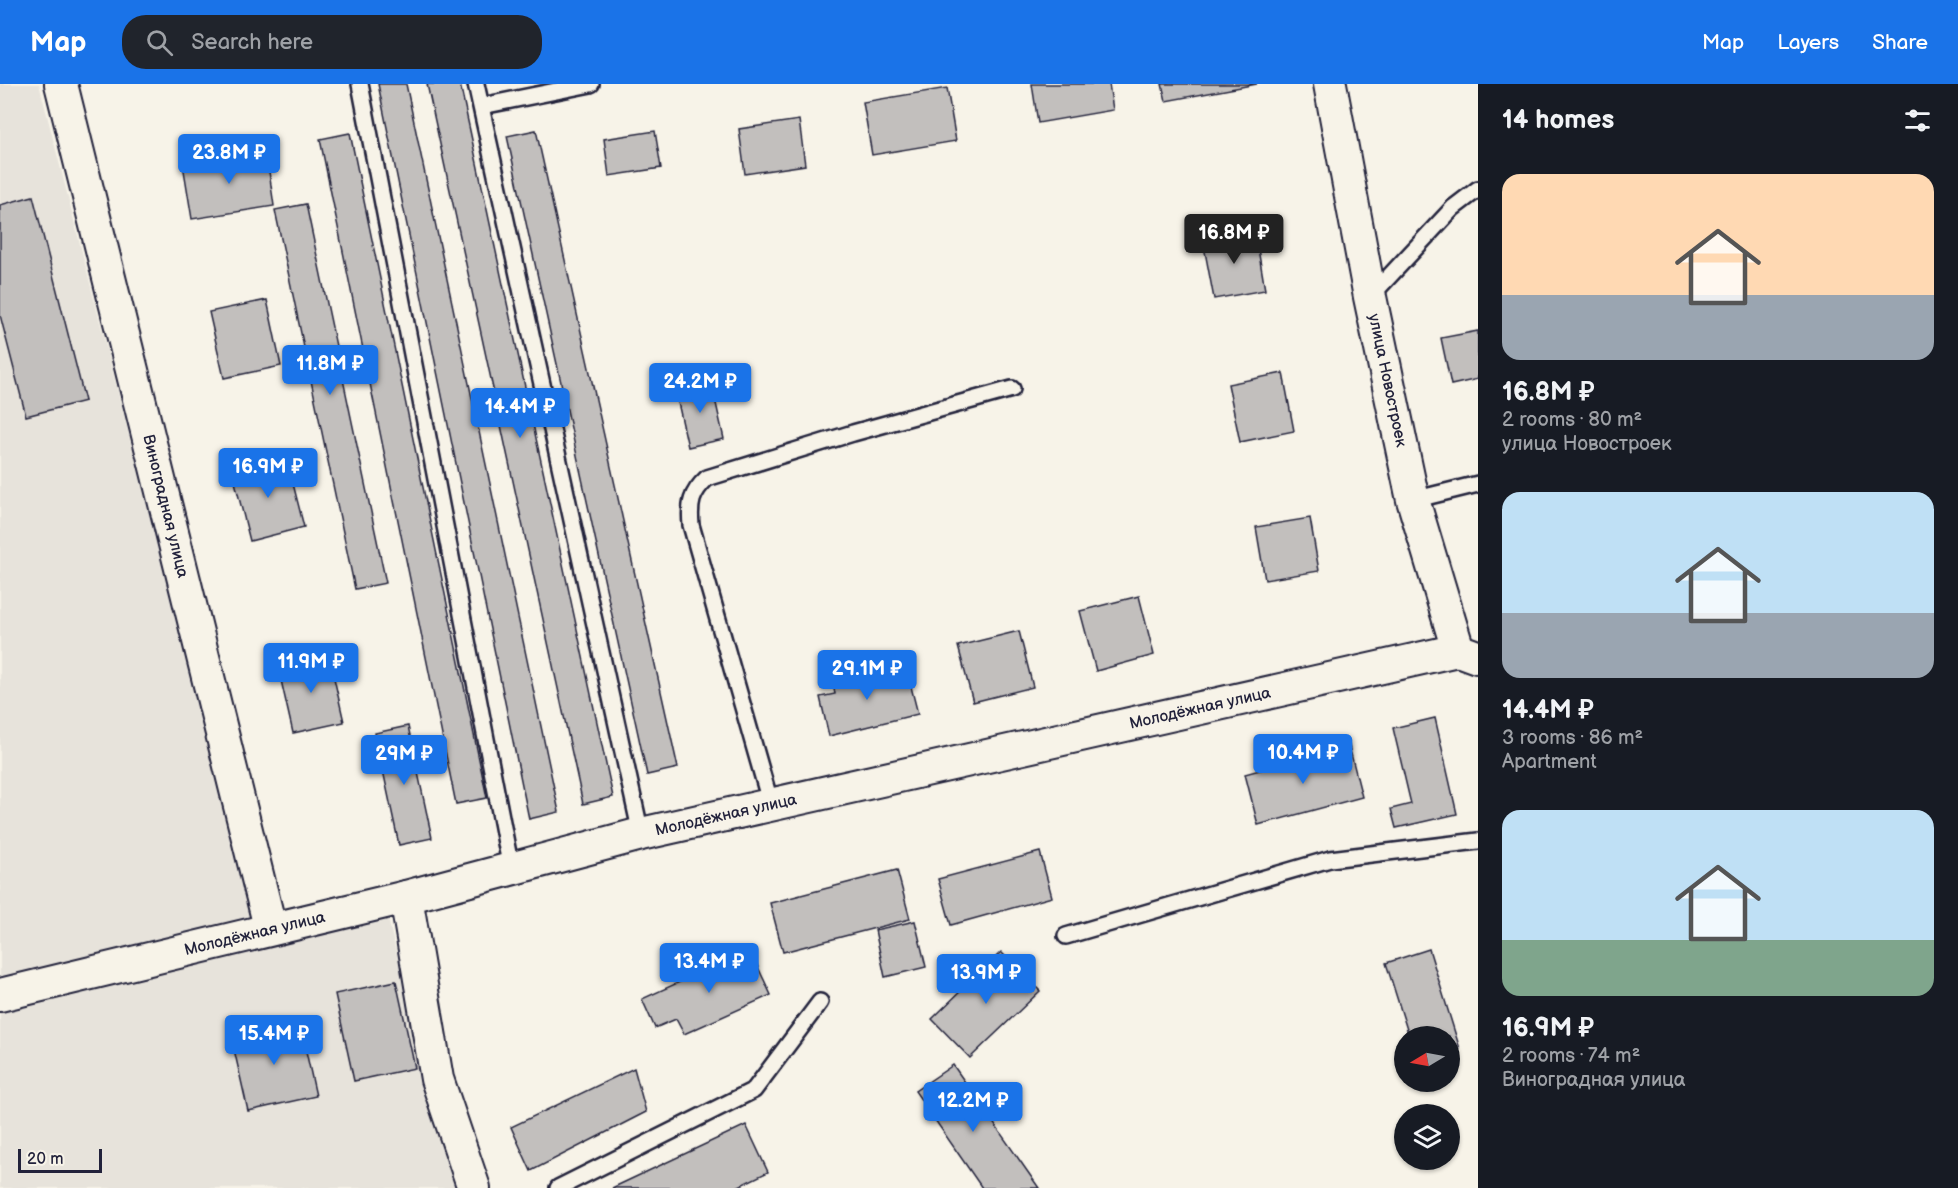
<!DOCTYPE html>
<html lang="en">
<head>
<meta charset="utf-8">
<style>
	body { margin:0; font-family:"Balsamiq Sans",sans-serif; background:#20242c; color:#f1f3f6; height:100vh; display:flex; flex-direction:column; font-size:22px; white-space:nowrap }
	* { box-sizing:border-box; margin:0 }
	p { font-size:20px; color:#9ea1a6 }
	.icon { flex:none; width:33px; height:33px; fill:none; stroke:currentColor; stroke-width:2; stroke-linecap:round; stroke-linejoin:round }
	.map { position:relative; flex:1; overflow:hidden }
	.sheet { display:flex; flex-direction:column; background:#171b24; width:480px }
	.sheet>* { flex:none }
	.needle { width:39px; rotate:260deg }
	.tools { position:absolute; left:1394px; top:942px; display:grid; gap:12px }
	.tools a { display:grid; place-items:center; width:66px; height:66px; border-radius:50%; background:#171b24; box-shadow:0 2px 4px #0004; font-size:30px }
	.scale { position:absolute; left:18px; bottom:15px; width:84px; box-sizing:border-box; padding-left:6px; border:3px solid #22223b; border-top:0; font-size:16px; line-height:21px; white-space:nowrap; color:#22223b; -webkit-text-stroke:4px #f7f3e8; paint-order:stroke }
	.price { position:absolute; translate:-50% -51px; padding:0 14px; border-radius:6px; background:#1a73e8; color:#fff; font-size:20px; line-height:39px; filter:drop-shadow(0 2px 3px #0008) }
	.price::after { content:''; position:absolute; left:50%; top:36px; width:18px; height:14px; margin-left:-9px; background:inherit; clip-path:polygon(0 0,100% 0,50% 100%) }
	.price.active { background:#222; color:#fff }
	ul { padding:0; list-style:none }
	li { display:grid; align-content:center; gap:12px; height:318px; padding:0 24px }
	li span { display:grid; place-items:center; height:186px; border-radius:18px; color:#555 }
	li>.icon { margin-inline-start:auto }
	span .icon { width:108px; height:108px; fill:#fffc; stroke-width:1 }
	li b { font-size:26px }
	h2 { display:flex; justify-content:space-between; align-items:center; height:72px; padding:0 24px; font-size:26px }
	header { display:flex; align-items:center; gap:36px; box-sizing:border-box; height:84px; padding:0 30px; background:#1a73e8; color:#fff }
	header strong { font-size:28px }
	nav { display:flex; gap:33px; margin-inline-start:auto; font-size:21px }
	.search { width:420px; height:54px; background:#20242c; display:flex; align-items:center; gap:15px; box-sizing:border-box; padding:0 21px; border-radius:24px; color:#9ea1a6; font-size:22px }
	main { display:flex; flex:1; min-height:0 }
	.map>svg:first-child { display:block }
</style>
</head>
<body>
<header>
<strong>Map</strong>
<div class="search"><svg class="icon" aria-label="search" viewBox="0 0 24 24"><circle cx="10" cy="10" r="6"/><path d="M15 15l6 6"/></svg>Search here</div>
<nav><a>Map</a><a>Layers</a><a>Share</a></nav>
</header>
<main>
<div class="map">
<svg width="1478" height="1104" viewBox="0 0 1478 1104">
	<rect width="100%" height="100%" fill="#f7f3e8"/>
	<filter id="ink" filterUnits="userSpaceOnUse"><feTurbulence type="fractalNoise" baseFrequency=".0167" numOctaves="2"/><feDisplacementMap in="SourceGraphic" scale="12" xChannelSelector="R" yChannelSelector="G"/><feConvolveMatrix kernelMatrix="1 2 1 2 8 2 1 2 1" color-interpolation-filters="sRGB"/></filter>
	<g filter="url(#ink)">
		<!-- built -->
		<polygon fill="#e7e3db" points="0,0 39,0 259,858 388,835 455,1104 0,1104"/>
		<!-- building -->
		<g fill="#c2bfbd" stroke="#22223b" stroke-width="1.5">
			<polygon points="378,0 406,0 559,728 529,735"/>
			<polygon points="427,0 460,0 613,713 583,720"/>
			<polygon points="1032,0 1109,0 1113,26 1038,39"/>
			<polygon points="1162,0 1257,0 1166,17"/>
			<polygon points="947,4 956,57 872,71 863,18"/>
			<polygon points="799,36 805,81 745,90 739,45"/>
			<polygon points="536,46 678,684 647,691 507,52"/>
			<polygon points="655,47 661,84 609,92 604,55"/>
			<polygon points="350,49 487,714 456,720 320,55"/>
			<polygon points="266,67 274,122 192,135 183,80"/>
			<polygon points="33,112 85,317 26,332 0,231 0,121"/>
			<polygon points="306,120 386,499 355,505 275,126"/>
			<polygon points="1255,147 1265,206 1214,215 1203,157"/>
			<polygon points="267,216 281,282 224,294 209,228"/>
			<polygon points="1478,247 1478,295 1451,301 1441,254"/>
			<polygon points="1283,289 1294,347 1240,358 1228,300"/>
			<polygon points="711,297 724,355 688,363 675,305"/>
			<polygon points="286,372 304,443 250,457 232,386"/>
			<polygon points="1310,434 1319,487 1265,496 1256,443"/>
			<polygon points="1139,512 1154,571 1096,587 1080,527"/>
			<polygon points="1019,547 1033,603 973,618 958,562"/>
			<polygon points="329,572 344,638 293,649 278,583"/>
			<polygon points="883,581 887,596 908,591 918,630 829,652 820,613 835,610 832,594"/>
			<polygon points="1435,634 1457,730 1396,744 1391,725 1411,720 1393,644"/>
			<polygon points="408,642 432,754 399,761 375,649"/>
			<polygon points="1349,662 1362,713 1258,741 1245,690"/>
			<polygon points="1040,768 1052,813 951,841 938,795"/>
			<polygon points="897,786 910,835 783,868 770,819"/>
			<polygon points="915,837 926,883 885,893 875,846"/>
			<polygon points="1429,865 1460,965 1449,968 1449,952 1409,952 1386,879"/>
			<polygon points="750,866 771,911 684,950 676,935 655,944 642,915"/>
			<polygon points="1001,868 1040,907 970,974 932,935"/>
			<polygon points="396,897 415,984 354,997 335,910"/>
			<polygon points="299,936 316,1012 248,1027 231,952"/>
			<polygon points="953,981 1039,1104 982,1104 915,1007"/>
			<polygon points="634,984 646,1028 531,1087 511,1043"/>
			<polygon points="746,1041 768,1088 735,1104 612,1104"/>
		</g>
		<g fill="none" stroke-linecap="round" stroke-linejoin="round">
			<defs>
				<g id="service">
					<polyline points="360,0 511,785"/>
					<polyline points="476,0 641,750"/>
					<polyline points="482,22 591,0"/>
					<polyline points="1370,213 1453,124 1478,105"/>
					<polyline points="1413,416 1478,400"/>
					<path d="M771 721 691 441C689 420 691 409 707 394L853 349 1012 305"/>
					<polyline points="1066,852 1330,775 1478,757"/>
					<polyline points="558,1104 754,1006 820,918"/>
				</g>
				<g id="minor">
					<path id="s1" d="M61 0 270 843"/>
					<path id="s2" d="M1330 0 1370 213 1413 416 1458 566 1477 573"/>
					<polyline points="406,813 437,995 474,1104"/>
					<path id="s3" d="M0 911 406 813 641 750 1458 566"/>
				</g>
			</defs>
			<!-- service casing -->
			<use href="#service" stroke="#22223b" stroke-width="20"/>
			<!-- minor casing -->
			<use href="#minor" stroke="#22223b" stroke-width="36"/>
			<!-- service -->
			<use href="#service" stroke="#f7f3e8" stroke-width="15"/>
			<!-- minor -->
			<use href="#minor" stroke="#f7f3e8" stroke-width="32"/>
		</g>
	</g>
	<g text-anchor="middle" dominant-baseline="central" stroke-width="6" stroke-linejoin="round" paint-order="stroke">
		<!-- street labels -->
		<g font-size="16" fill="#22223b" stroke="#f7f3e8">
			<text stroke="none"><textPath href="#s2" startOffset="302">улица Новостроек</textPath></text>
			<text stroke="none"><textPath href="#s1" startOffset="435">Виноградная улица</textPath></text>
			<text stroke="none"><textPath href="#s3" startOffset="1234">Молодёжная улица</textPath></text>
			<text stroke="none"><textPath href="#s3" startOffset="748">Молодёжная улица</textPath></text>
			<text stroke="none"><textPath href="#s3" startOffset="262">Молодёжная улица</textPath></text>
		</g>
	</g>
</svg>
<div class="tools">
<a><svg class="needle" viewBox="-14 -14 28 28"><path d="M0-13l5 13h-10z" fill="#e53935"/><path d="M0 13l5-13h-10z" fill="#9ea1a6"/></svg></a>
<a><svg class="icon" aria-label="layers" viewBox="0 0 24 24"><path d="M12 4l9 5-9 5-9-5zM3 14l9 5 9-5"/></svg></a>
</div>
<div class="scale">20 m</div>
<b class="price" style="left:229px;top:101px">23.8M ₽</b>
<b class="price active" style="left:1234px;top:181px">16.8M ₽</b>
<b class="price" style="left:330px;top:312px">11.8M ₽</b>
<b class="price" style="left:700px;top:330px">24.2M ₽</b>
<b class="price" style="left:520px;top:355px">14.4M ₽</b>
<b class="price" style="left:268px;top:415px">16.9M ₽</b>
<b class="price" style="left:311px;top:610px">11.9M ₽</b>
<b class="price" style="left:867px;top:617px">29.1M ₽</b>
<b class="price" style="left:1303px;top:701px">10.4M ₽</b>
<b class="price" style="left:404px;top:702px">29M ₽</b>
<b class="price" style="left:709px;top:910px">13.4M ₽</b>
<b class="price" style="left:986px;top:921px">13.9M ₽</b>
<b class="price" style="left:274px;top:982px">15.4M ₽</b>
<b class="price" style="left:973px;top:1049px">12.2M ₽</b>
</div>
<section class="sheet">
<h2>14 homes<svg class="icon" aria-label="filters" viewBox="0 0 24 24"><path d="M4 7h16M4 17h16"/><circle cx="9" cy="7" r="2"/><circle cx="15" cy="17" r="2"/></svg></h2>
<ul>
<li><span style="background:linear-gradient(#ffd9b3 65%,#9aa5b1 0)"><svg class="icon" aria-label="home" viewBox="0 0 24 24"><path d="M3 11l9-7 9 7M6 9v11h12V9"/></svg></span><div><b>16.8M ₽</b><p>2 rooms · 80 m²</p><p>улица Новостроек</p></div></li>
<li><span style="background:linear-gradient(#bfe0f5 65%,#9aa5b1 0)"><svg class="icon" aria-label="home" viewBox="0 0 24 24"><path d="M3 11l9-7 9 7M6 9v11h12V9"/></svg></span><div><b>14.4M ₽</b><p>3 rooms · 86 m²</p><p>Apartment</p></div></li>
<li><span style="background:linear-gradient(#bfe0f5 70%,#7fa58c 0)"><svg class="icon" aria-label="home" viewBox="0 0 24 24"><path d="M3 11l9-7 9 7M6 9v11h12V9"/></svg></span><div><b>16.9M ₽</b><p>2 rooms · 74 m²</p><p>Виноградная улица</p></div></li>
</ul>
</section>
</main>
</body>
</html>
